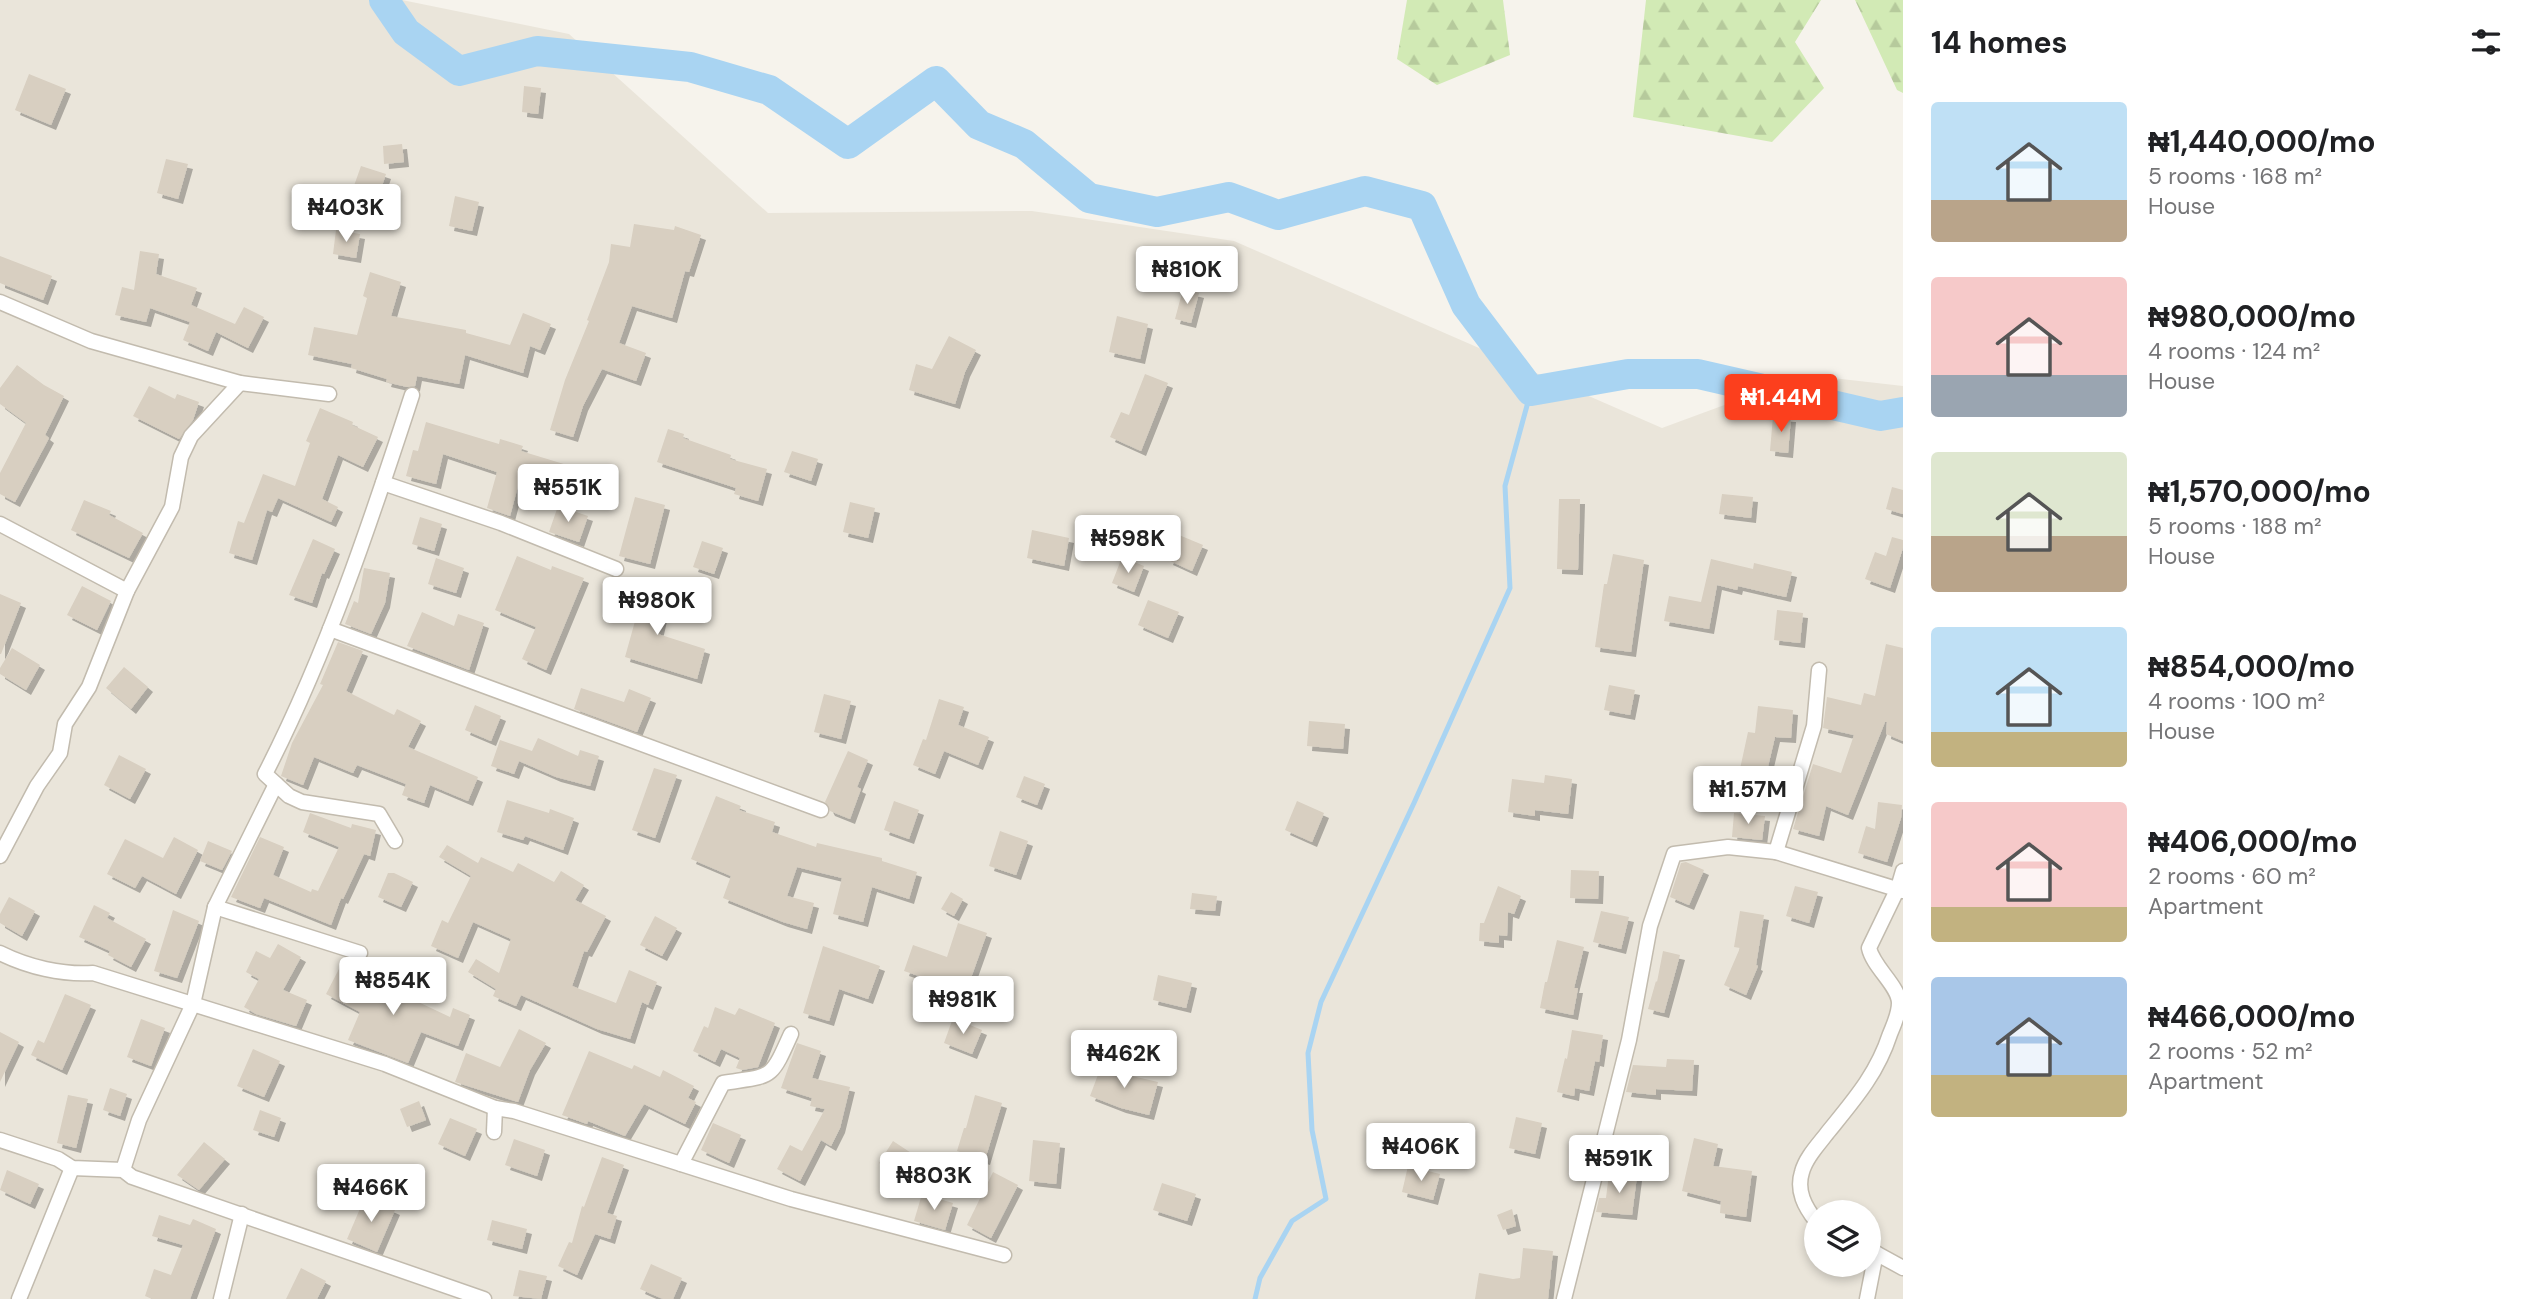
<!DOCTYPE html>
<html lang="en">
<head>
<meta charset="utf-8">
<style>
	body { margin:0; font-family:"DM Sans",sans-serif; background:#f6f6f6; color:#202124; height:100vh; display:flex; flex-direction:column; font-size:26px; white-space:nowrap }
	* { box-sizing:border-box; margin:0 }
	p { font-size:23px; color:#757577 }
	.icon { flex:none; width:38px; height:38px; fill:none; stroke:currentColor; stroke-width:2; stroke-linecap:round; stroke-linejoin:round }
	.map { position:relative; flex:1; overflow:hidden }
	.side { display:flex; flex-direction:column; background:#fff; width:630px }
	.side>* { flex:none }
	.fabs { position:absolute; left:1804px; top:1200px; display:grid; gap:14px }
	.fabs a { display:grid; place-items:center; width:77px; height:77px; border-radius:50%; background:#fff; box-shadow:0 4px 10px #0003; font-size:35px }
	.price { position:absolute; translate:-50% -60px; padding:0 16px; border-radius:7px; background:#fff; color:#222; font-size:23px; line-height:46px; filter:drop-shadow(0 2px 4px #0008) }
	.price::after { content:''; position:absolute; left:50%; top:42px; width:21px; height:16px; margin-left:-10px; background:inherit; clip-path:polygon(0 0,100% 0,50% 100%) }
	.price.active { background:#fc3f1d; color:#fff }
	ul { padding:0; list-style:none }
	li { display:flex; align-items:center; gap:21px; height:175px; padding:0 28px }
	li span { display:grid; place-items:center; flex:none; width:196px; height:140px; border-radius:7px; color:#555 }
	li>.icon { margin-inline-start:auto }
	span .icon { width:84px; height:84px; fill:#fffc; stroke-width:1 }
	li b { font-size:30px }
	h2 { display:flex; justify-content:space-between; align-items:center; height:84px; padding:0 28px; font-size:30px }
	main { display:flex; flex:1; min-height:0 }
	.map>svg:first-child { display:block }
</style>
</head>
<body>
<main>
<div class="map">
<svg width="1903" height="1299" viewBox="0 0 1903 1299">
	<defs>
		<pattern id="forest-firs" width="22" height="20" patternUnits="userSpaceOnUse" patternTransform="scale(1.75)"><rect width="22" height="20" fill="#d2eab5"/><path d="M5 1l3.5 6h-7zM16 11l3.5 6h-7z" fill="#b6ca9c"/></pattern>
		<filter id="shadow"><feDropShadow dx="5" dy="5" stdDeviation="0" flood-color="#0004"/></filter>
	</defs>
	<rect width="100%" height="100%" fill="#f6f3ec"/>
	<!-- residential -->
	<path fill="#eae5da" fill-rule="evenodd" d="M0 0H402L569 34 768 213 1032 211 1234 241 1662 428 1806 375 1903 386V1299H0ZM1816 1213H1869V1265H1816Z"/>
	<!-- forest -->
	<g fill="url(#forest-firs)">
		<polygon points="1407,0 1503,0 1510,55 1437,85 1397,59"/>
		<polygon points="1646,0 1821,0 1795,42 1824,88 1772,142 1633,117"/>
		<polygon points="1855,0 1903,0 1903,93 1897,90"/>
	</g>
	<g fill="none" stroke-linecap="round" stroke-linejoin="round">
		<!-- stream -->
		<polyline stroke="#a9d4f2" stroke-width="5" points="1255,1299 1260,1278 1292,1221 1326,1199 1312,1130 1308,1053 1321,1002 1414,803 1510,588 1505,486 1531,391"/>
		<!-- river -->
		<polyline stroke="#a9d4f2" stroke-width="30" points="384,0 406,32 459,71 537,51 690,67 769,90 848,144 936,81 979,125 1024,144 1089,198 1157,212 1229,197 1278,215 1365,191 1422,206 1466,305 1531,391 1628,374 1698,374 1880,416 1903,412"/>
	</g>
	<!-- building -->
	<g fill="#d8cfc1" filter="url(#shadow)">
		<polygon points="29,74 66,89 51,125 15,110"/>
		<polygon points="524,86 541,88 538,114 522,112"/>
		<polygon points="402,144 404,162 384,164 383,146"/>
		<polygon points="166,159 188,164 178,199 157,193"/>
		<polygon points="361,166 386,174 375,206 350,197"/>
		<polygon points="455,196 479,202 472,231 449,226"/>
		<polygon points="634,224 674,230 675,226 701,235 689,272 685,271 672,318 632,306 619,343 646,353 636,381 602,369 583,406 573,437 550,430 565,380 589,321 587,320 609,262 611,244 630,247"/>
		<polygon points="336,230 360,234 356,258 333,254"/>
		<polygon points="140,251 159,254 156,274 197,288 191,305 235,324 244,307 264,317 248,348 216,332 208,351 183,340 190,322 150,308 146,322 115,315 122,287 134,290"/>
		<polygon points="0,256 52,276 43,300 0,283"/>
		<polygon points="370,272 401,282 391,316 466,330 466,333 510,345 523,313 551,324 540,350 530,346 523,373 465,355 459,384 417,376 415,386 407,387 386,382 387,379 351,368 352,364 308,355 314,327 357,335 367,298 363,296"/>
		<polygon points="1183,289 1199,293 1191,323 1175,319"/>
		<polygon points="1117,316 1148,324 1140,359 1109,352"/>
		<polygon points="949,336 976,350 965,372 955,404 909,390 916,364 932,369"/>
		<polygon points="17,365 44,385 64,396 45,435 49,438 15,502 0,494 0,473 26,423 0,404 0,388"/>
		<polygon points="1145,374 1168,383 1141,451 1110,437 1121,412 1129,415"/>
		<polygon points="149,386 175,399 177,394 199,402 193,420 179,439 133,416"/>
		<polygon points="320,408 353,422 352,425 378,437 363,467 338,455 322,499 338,507 331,522 278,498 272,512 267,510 252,560 229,553 238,521 244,523 263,474 295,486 310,443 306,441"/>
		<polygon points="1773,416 1791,417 1788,453 1770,451"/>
		<polygon points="426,422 499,444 500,439 523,446 521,451 567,465 556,499 518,486 510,516 487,508 497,472 443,454 436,484 406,476 413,450 418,451"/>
		<polygon points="668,429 684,434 683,438 731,455 730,459 767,469 758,501 734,494 736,488 657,462"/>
		<polygon points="792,451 818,459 811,481 784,472"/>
		<polygon points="1892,487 1903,490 1903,514 1886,509"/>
		<polygon points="1722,494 1753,497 1751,518 1719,514"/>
		<polygon points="635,497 665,505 650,564 619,556"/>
		<polygon points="1559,499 1580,499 1578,570 1557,569"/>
		<polygon points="84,500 111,511 109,515 143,533 129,558 71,530"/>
		<polygon points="850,502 875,508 868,538 843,532"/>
		<polygon points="558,506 588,516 579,542 549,532"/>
		<polygon points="420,517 442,524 434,551 412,544"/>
		<polygon points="1032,530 1069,538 1064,566 1027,558"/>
		<polygon points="1179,535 1203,545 1192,571 1168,560"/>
		<polygon points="1892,537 1903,540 1903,548 1890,588 1865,579 1875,552 1886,556"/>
		<polygon points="313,539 335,549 324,574 322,573 312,603 289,595"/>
		<polygon points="702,541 723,548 714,574 693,567"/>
		<polygon points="1613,554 1644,560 1631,652 1595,647 1604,584 1607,584"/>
		<polygon points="517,556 551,570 552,566 584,578 546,670 522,659 536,627 495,610"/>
		<polygon points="1122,557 1144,566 1134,592 1112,583"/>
		<polygon points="436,558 464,568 456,593 428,584"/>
		<polygon points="1711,559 1753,569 1754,563 1792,572 1786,597 1738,586 1737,590 1717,585 1709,629 1664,621 1669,596 1701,602"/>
		<polygon points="364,568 390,573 385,603 371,634 345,624 354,601 358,603"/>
		<polygon points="621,585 651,598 652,595 666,599 658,634 705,649 697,679 625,657 637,614 613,603"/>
		<polygon points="82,586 111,601 97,630 67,615"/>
		<polygon points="0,594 21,603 1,654 0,654"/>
		<polygon points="1148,600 1179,612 1168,638 1138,625"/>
		<polygon points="1777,610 1803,613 1800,643 1774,640"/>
		<polygon points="422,612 454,626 458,614 484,623 469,670 407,646"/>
		<polygon points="338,642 363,651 346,691 394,715 397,709 421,721 408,747 478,777 468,801 430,785 424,803 402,795 406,784 357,765 353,773 314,757 303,785 281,776 292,743 323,685 320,684"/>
		<polygon points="1886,644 1903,648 1903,741 1886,734 1887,722 1885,722 1848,815 1826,806 1819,836 1793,829 1813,764 1841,773 1854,735 1823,728 1827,697 1861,705 1864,693 1875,696"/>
		<polygon points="12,648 40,665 26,690 0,674 0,668"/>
		<polygon points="124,667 148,687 131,709 106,688"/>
		<polygon points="1609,685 1635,690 1630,715 1604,710"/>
		<polygon points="581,688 624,702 629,689 651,698 637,732 574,709"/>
		<polygon points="824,694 851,701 841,739 814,732"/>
		<polygon points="939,699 964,707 958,725 989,737 978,765 944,751 935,774 913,765 923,739 926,740"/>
		<polygon points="475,705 501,716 491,741 465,730"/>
		<polygon points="1758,706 1793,710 1791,738 1775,737 1766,775 1740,769 1748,732 1755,733"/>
		<polygon points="1309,721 1345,724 1343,749 1307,746"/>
		<polygon points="538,738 578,756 580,750 599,756 590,786 556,777 519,761 514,774 491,766 500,740 532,751"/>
		<polygon points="848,751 868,760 857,787 861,789 850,819 830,811 825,802"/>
		<polygon points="119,755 146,769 130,799 104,785"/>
		<polygon points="654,768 677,775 655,838 632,830"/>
		<polygon points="1545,775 1572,779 1568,814 1535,810 1535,816 1508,812 1512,779 1544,783"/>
		<polygon points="1024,776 1045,784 1037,805 1016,797"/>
		<polygon points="716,796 741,806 739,810 775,822 772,832 816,847 817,843 882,858 882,861 917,872 909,899 872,887 863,922 833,914 842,878 797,867 787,896 814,903 807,929 783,922 723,898 731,876 691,859"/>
		<polygon points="507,800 549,813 550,809 574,818 563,850 525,836 523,840 497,832"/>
		<polygon points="894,801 919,810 909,839 884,830"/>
		<polygon points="1297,801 1324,813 1312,842 1285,830"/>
		<polygon points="1878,802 1902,805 1901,818 1887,862 1858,853 1866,826 1875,829"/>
		<polygon points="310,813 351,828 352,824 376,830 370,856 364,854 343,899 341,898 331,925 264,898 260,908 231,897 260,837 284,847 273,875 311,892 312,889 318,891 339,847 303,832"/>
		<polygon points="1734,813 1765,816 1762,840 1732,837"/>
		<polygon points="1000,831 1028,841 1016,875 989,866"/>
		<polygon points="174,837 198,850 176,894 142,876 135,888 107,874 125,839 163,858"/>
		<polygon points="208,841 232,851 222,870 200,861"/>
		<polygon points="447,845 478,863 481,857 513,872 518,863 554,882 561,871 584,885 575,900 606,916 587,952 584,951 572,986 616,1003 629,970 657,982 648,1005 642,1002 630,1039 597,1029 521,995 516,1006 493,996 496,989 468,972 476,959 499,973 511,939 473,922 458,958 431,946 442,920 448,923 471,876 439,857"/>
		<polygon points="1686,862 1704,870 1689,905 1670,897 1681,863"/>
		<polygon points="1571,870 1599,871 1598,899 1570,898"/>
		<polygon points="388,873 394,873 413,882 401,907 378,897"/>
		<polygon points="1498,886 1521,896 1514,914 1508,912 1507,936 1499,935 1499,943 1479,941 1480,923 1484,923"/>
		<polygon points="1795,886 1818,892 1809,923 1786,916"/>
		<polygon points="951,892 963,899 954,916 941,909"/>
		<polygon points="1192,893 1217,896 1215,911 1190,909"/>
		<polygon points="9,897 35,911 22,936 0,923 0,914"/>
		<polygon points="94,905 110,913 107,918 146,939 131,967 108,955 110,951 79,937"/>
		<polygon points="173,910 199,921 177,978 154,971"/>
		<polygon points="1601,911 1629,917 1621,949 1593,942"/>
		<polygon points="1740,911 1764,915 1756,965 1758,966 1746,995 1724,985 1740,948 1734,947"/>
		<polygon points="655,916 677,928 662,956 640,945"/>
		<polygon points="958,923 987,933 966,992 904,971 913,945 947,957"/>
		<polygon points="1557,940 1584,947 1574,988 1578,988 1573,1015 1540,1008 1545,982 1547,982"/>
		<polygon points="278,944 301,957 283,990 307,1000 296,1026 256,1014 244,1007 259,979 246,972 256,951 270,958"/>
		<polygon points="823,946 880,966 868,999 839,989 829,1021 803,1013"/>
		<polygon points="1663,951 1680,955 1664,1013 1648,1009 1656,981 1657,982"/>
		<polygon points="340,967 378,987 380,984 450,1017 453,1008 470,1015 458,1046 421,1032 408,1063 348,1040 360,1012 326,994"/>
		<polygon points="1158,975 1192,983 1186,1008 1153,1000"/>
		<polygon points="65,994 91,1005 62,1070 31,1055 38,1040 44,1043"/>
		<polygon points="715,1007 735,1015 739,1008 775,1023 758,1067 742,1070 736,1068 740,1058 721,1049 715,1062 693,1051 704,1026 708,1028"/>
		<polygon points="953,1018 982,1030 972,1054 944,1043"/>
		<polygon points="141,1019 165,1028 151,1066 127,1057"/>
		<polygon points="519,1029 546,1043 530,1070 518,1102 455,1082 466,1053 500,1067"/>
		<polygon points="1572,1030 1603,1035 1599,1062 1595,1061 1589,1091 1575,1088 1574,1096 1557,1092 1565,1058 1567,1059"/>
		<polygon points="0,1032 19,1042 0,1082"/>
		<polygon points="797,1043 821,1051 812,1078 850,1087 840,1128 831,1146 821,1140 800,1181 777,1169 790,1145 802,1151 825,1109 810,1106 812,1098 781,1088"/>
		<polygon points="253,1049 280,1061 264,1097 237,1086"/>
		<polygon points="589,1051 632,1069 634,1065 660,1077 663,1070 694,1086 688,1098 696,1102 685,1124 644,1104 625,1136 588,1121 587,1124 562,1115"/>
		<polygon points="1667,1059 1694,1060 1692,1091 1656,1089 1656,1095 1626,1092 1633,1065 1666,1067"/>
		<polygon points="1102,1064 1132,1076 1158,1082 1149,1115 1121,1108 1090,1096"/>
		<polygon points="110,1088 127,1094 120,1116 103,1110"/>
		<polygon points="68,1095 88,1099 76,1148 57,1143"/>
		<polygon points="975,1095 1002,1103 985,1160 957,1151 964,1128 966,1128"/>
		<polygon points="419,1101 426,1120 407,1127 400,1109"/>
		<polygon points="260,1110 281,1118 274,1137 253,1130"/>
		<polygon points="1516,1117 1542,1123 1535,1154 1509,1148"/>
		<polygon points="450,1118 477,1129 465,1156 438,1144"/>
		<polygon points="713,1123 741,1135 729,1163 701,1150"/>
		<polygon points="1694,1138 1718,1144 1713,1166 1752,1171 1746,1217 1720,1213 1721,1201 1682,1191"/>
		<polygon points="514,1139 545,1150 537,1176 505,1165"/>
		<polygon points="1033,1140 1060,1143 1056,1184 1029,1181"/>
		<polygon points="893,1141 928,1164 914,1186 879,1163"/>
		<polygon points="204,1142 225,1159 199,1190 177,1175"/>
		<polygon points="602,1157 624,1165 607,1213 617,1216 610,1239 595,1234 577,1275 558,1266 569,1242 572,1243 582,1206 584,1207"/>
		<polygon points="1408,1166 1440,1174 1433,1200 1402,1192"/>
		<polygon points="7,1170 39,1184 30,1204 0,1190"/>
		<polygon points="993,1172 1018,1185 991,1238 967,1225"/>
		<polygon points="1609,1173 1637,1176 1632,1215 1596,1212 1599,1198 1606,1198"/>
		<polygon points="1162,1183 1196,1194 1187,1221 1153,1210"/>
		<polygon points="922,1194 953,1203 945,1230 914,1221"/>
		<polygon points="365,1197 395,1210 377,1252 347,1239"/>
		<polygon points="1512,1209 1516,1226 1503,1230 1497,1215"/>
		<polygon points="159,1215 190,1225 193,1219 216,1229 190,1299 152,1299 145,1296 154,1269 171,1275 183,1245 152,1236"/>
		<polygon points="492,1220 527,1229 522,1249 487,1240"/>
		<polygon points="1523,1248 1553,1251 1548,1299 1475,1299 1479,1273 1513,1279 1520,1278"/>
		<polygon points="651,1264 682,1278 673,1299 663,1299 640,1289"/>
		<polygon points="301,1268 326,1281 317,1299 286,1299"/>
		<polygon points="519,1270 547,1276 541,1299 513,1296"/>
	</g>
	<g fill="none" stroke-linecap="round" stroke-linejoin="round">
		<defs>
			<g id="street">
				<polyline points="0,302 91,341 240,383 329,394"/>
				<polyline points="383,483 501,523 616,569"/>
				<polyline points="0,524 127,591"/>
				<polyline points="330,629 821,810"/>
				<path d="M395 841 379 814 302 802 289 796 265 774C327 653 370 524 412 395"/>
				<polyline points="1776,852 1814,726 1819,670"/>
				<polyline points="0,856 37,786 60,753 65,724 89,687 127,591 172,507 181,457 191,436 240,383"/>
				<polyline points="215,907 360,953"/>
				<path d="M0 953C28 967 62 975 93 973L385 1064 495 1108 514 1111 791 1199 1004 1255"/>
				<polyline points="494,1132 495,1108"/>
				<polyline points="0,1140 58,1159 72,1168 123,1170 132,1177 484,1299"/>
				<path d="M681 1164 723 1083C773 1075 770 1081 791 1034"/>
				<polyline points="123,1170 139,1120 193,1004 215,907 276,784"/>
				<path d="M1816 1221C1805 1207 1796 1191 1802 1172 1806 1157 1819 1144 1828 1132 1854 1100 1877 1074 1890 1034 1894 1024 1899 1014 1899 1003 1899 986 1873 967 1869 948L1898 888 1903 871"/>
				<polyline points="1870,1250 1903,1268"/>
				<polyline points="19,1299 72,1168"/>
				<polyline points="221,1299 242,1214"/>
				<polyline points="1564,1299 1629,1040 1650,926 1674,854 1728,847 1776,852 1903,891"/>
				<polyline points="1867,1299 1876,1253"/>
			</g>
		</defs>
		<!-- street casing -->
		<use href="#street" stroke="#c2bbae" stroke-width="17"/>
		<!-- street -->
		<use href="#street" stroke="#fff" stroke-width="14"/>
	</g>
</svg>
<div class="fabs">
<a><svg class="icon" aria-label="layers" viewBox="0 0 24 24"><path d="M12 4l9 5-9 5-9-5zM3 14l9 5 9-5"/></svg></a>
</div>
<b class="price" style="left:346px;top:244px">₦403K</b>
<b class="price" style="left:1187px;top:306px">₦810K</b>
<b class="price active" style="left:1781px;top:434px">₦1.44M</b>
<b class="price" style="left:568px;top:524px">₦551K</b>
<b class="price" style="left:1128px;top:575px">₦598K</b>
<b class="price" style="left:657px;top:637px">₦980K</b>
<b class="price" style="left:1748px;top:826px">₦1.57M</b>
<b class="price" style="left:393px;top:1017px">₦854K</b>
<b class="price" style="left:963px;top:1036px">₦981K</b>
<b class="price" style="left:1124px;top:1090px">₦462K</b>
<b class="price" style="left:1421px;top:1183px">₦406K</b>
<b class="price" style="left:1619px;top:1195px">₦591K</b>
<b class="price" style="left:934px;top:1212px">₦803K</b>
<b class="price" style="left:371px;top:1224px">₦466K</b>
</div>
<section class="side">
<h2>14 homes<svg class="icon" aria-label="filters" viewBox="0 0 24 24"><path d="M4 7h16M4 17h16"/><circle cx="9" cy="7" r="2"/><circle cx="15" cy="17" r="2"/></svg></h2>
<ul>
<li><span style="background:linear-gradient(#bfe0f5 70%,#b9a48a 0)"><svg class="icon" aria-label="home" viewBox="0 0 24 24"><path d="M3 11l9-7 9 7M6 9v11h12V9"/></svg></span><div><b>₦1,440,000/mo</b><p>5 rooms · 168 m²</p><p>House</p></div></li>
<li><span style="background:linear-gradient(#f6c9c9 70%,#9aa5b1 0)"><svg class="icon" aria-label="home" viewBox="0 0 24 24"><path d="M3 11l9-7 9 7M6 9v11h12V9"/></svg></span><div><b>₦980,000/mo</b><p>4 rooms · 124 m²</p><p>House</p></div></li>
<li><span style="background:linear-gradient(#dfe7d0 60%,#b9a48a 0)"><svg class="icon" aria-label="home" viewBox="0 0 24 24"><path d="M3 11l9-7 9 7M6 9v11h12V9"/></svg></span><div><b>₦1,570,000/mo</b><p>5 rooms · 188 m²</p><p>House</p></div></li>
<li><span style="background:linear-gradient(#bfe0f5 75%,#c2b280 0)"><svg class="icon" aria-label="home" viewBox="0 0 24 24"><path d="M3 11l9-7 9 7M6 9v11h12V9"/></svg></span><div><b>₦854,000/mo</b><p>4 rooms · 100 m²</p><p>House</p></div></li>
<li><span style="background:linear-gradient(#f6c9c9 75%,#c2b280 0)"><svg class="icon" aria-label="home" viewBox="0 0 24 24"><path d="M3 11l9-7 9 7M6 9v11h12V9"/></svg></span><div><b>₦406,000/mo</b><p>2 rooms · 60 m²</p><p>Apartment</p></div></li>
<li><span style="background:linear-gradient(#a9c7e8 70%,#c2b280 0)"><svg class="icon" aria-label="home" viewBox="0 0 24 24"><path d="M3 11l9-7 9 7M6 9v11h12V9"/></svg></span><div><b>₦466,000/mo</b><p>2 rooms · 52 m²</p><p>Apartment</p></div></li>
</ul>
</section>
</main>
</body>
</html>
